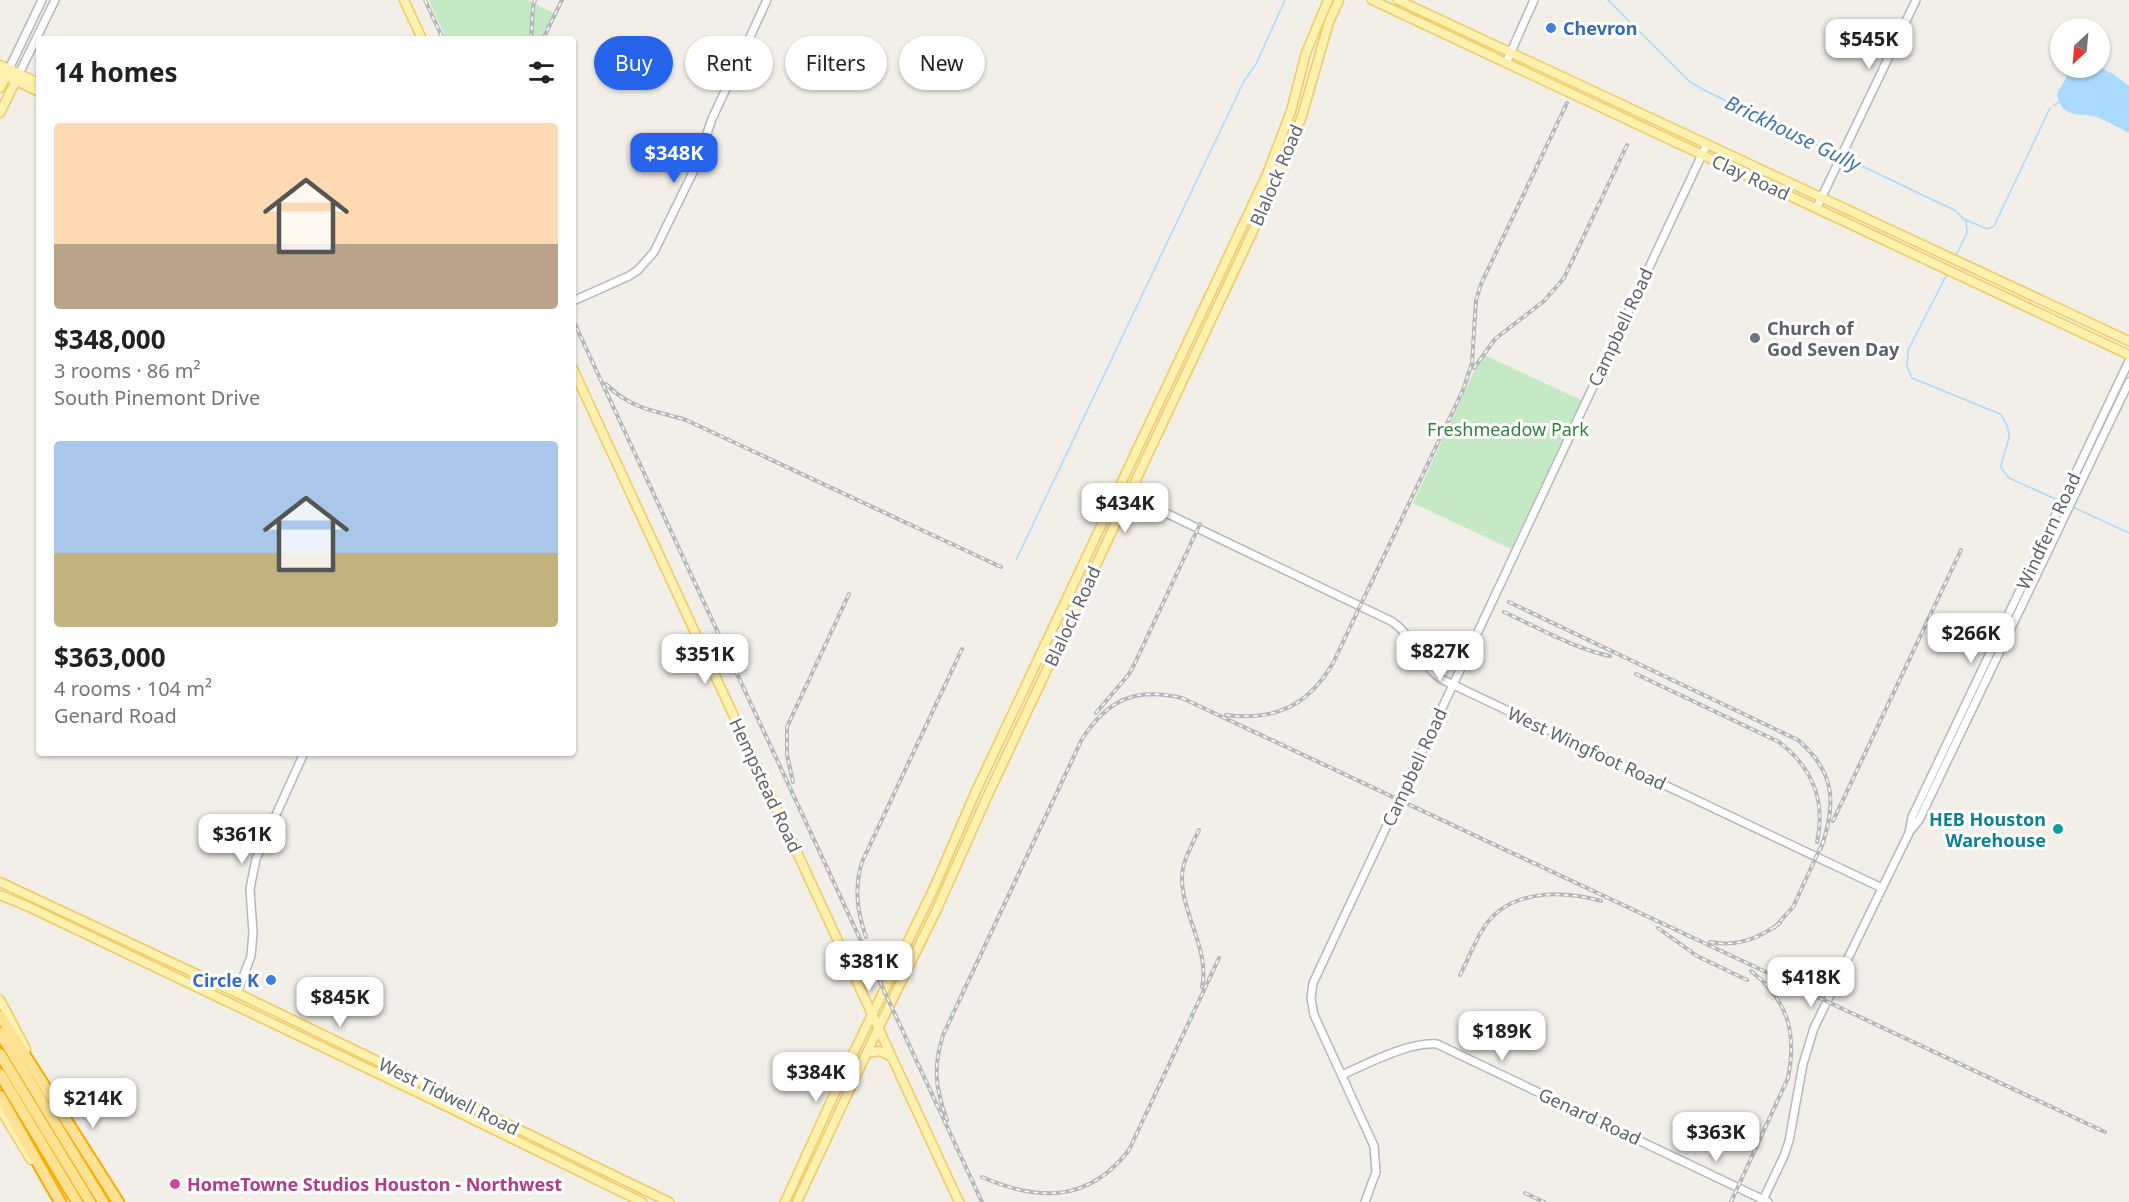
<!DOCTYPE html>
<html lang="en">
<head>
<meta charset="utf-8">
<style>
	body { margin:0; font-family:"Noto Sans",sans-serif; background:#f2f2f2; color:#202124; height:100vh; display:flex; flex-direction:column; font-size:22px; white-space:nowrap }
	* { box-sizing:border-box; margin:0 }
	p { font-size:20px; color:#757577 }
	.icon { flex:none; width:33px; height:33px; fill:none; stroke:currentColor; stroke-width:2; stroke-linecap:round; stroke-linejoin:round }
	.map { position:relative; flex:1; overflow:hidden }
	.drawer { position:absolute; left:36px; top:36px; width:540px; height:720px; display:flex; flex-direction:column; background:#fff; border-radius:6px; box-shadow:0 2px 4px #0004 }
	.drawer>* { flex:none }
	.banner { position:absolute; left:594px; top:36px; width:570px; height:54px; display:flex; gap:12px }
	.needle { width:39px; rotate:206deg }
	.controls { position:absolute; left:2050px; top:18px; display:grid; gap:12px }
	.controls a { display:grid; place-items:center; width:60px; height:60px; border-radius:50%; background:#fff; box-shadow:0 2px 4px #0004; font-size:30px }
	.price { position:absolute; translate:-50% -51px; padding:0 14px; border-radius:12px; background:#fff; color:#222; font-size:20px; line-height:39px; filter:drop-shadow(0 2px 3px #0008) }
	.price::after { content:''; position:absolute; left:50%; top:36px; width:18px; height:14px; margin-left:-9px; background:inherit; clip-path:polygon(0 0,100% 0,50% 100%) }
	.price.selected { background:#2563eb; color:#fff }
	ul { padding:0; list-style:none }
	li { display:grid; align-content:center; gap:12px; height:318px; padding:0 18px }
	li span { display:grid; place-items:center; height:186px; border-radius:6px; color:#555 }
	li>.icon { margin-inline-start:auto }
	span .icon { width:108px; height:108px; fill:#fffc; stroke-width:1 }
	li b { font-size:26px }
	h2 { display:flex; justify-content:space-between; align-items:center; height:72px; padding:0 18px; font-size:26px }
	.pill { padding:0 21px; border-radius:27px; background:#fff; box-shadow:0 2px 4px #0004; font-size:21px; line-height:54px }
	.pill.selected { background:#2563eb; color:#fff }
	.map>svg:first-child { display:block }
</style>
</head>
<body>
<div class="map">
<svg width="2129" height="1202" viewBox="0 0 2129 1202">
	<rect width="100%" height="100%" fill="#f1efe8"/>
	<!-- green -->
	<g fill="#c5e8c5">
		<polygon points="429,0 528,0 554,13 542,39 446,39"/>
		<polygon points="1482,354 1583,401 1511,549 1413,503"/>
	</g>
	<!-- water -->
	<path fill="#aadaff" d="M2100 67 2113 74 2129 86V133C2119 128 2109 122 2099 118 2079 111 2063 121 2057 94L2071 68Z"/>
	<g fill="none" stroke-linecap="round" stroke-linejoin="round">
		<!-- stream -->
		<g stroke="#aadaff" stroke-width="1.5">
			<polyline points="1608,0 1690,82 1704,90 1838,155"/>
			<polyline points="2054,105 2059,102"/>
			<polyline points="1843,157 1956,211 1966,221 1967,233 1956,255"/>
			<polyline points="1964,219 1987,229 1994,226 2050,108"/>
			<path d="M1947 274 1908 350 1907 366 1912 378 2000 414C2018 438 2004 443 2001 468L2009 478 2060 501"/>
			<polyline points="2073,507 2129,533"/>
			<polyline points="1016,560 1244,81 1256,64 1285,0"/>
		</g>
		<defs>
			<g id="minor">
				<polyline points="1506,63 1534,0"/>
				<polyline points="9,69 42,0"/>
				<polyline points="19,74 55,0"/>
				<polyline points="1817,207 1916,0"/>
				<polyline points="573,301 629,276 638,270 654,252 695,168 712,119 767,0"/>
				<path d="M1118 490 1391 621C1415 636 1419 665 1443 680L1882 888"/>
				<polyline points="1910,831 1919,820 2129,382"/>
				<polyline points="237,993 251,956 253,933 250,889 256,859 304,753"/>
				<path d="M1342 1075C1369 1063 1408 1042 1437 1044L1768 1202"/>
				<polyline points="1365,1202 1376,1172 1374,1146 1314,1015 1311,998 1313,983 1707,144"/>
				<polyline points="1762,1202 1784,1156 1789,1141 1803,1064 1814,1028 1909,833 1912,817 2129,361"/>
			</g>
			<g id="major">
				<polyline points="404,0 422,39"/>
				<polyline points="1372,0 2129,355"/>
				<polyline points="1398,0 2129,341"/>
				<polyline points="0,65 39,83"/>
				<polyline points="0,73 39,92"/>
				<polyline points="0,88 8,72"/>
				<polyline points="0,113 19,74"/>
				<polyline points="573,369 959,1202"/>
				<polyline points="0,882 237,993 669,1202"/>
				<polyline points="0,895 29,907 427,1097 642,1202"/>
				<polyline points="0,1000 26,1049"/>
				<polyline points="867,1053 879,1051 890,1056"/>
				<polyline points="0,1109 31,1160"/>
				<polyline points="785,1202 848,1064 934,888 976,791 1267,174 1291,111 1306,53 1328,0"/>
				<polyline points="797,1202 878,1029 937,909 987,797 1277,180 1302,116 1329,22 1339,0"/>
			</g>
			<g id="highway">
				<polyline points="0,1016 118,1202"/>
				<polyline points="0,1033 103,1202"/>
				<polyline points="0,1054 90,1202"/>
				<polyline points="0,1074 77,1202"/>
				<polyline points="0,1096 60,1202"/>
			</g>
		</defs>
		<!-- minor casing -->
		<use href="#minor" stroke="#b5b8bc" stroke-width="10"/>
		<!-- major casing -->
		<use href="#major" stroke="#f2c960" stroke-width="11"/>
		<!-- highway casing -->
		<use href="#highway" stroke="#f9ab00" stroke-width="14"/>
		<!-- minor -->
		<use href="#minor" stroke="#fff" stroke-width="7"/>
		<!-- major -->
		<use href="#major" stroke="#fff2af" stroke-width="8"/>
		<!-- highway -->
		<use href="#highway" stroke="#fde293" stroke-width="10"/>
		<defs>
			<g id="rail">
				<polyline points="425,0 443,39"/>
				<polyline points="531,39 533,7 535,0"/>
				<polyline points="543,39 562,0"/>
				<polyline points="573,320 982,1202"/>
				<polyline points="1474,368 1495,339 1544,301 1564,278 1627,145"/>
				<path d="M606 384C632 410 654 410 686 420L1001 567"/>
				<path d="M1509 602 1798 740C1835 772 1837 803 1821 848"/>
				<path d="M1504 612C1539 628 1573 648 1610 656"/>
				<path d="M1636 674 1779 742C1812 767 1826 801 1817 842"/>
				<polyline points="1096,713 1129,674 1135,663 1200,524"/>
				<path d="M1226 715C1275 721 1308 706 1333 663L1463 390 1472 363 1476 300 1481 284 1567 103"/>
				<polyline points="793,782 787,755 787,727 849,594"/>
				<polyline points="1833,821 1961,550"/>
				<path d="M1199 830C1192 845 1182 861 1182 878 1182 915 1210 950 1202 987"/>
				<polyline points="1658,928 1697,956 1747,980"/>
				<polyline points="1774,928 1793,907 1824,840"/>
				<path d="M866 937C857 911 854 888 862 862L962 649"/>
				<path d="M1710 942C1736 947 1758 939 1780 923"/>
				<path d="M1460 975C1468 960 1474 943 1483 929 1507 889 1562 890 1601 901"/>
				<polyline points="1811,994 2105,1132"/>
				<path d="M947 1120C935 1087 933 1068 943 1035L1082 739C1108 699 1136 687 1182 698L1817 996"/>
				<path d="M982 1177C1039 1202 1089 1202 1129 1150L1219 958"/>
				<polyline points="1525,1193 1544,1202"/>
				<path d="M1731 1202 1788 1078C1797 1033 1788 1000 1751 971"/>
			</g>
		</defs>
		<!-- rail casing -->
		<use href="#rail" stroke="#b6b7b8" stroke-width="4"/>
		<!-- rail -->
		<use href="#rail" stroke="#fff" stroke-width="1.5" stroke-dasharray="4.5" stroke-linecap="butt"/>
	</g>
	<!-- markers -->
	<g fill="#3f7fe0" stroke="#fff" stroke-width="2">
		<circle cx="1551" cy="28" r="6"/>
		<circle cx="271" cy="980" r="6"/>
	</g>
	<circle fill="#6b7280" stroke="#fff" stroke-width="2" cx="1755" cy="338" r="6"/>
	<circle fill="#0f9aa8" stroke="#fff" stroke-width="2" cx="2058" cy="829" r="6"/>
	<circle fill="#d1479c" stroke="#fff" stroke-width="2" cx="175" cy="1184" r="6"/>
	<g text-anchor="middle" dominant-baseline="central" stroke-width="6" stroke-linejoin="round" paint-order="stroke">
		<!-- shop labels -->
		<g font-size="18" font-weight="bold" fill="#366cbe" stroke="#fff" text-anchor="start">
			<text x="1563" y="28">Chevron</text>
			<text x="259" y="980" text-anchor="end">Circle K</text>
		</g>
		<!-- street labels -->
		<g font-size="18" fill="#5f6368" stroke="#fff">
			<text transform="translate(1276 175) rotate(-67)">Blalock Road</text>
			<text transform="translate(1751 177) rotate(25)">Clay Road</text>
			<text transform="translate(1620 327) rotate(-65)">Campbell Road</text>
			<text transform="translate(2048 531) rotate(-65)">Windfern Road</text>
			<text transform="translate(1072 616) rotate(-65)">Blalock Road</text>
			<text transform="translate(1587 748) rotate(25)">West Wingfoot Road</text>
			<text transform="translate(1414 767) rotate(-65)">Campbell Road</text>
			<text transform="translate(766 785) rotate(65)">Hempstead Road</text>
			<text transform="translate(449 1096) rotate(26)">West Tidwell Road</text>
			<text transform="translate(1590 1116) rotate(25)">Genard Road</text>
		</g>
		<!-- worship labels -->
		<g font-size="18" font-weight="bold" fill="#5b616d" stroke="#fff" text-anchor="start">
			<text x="1767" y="328">Church of<tspan x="1767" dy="21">God Seven Day</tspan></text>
		</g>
		<!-- park labels -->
		<g font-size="18" fill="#348238" stroke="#fff">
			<text x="1508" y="429">Freshmeadow Park</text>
		</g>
		<!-- culture labels -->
		<g font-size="18" font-weight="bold" fill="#0d838f" stroke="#fff" text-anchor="end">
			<text x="2046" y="819">HEB Houston<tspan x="2046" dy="21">Warehouse</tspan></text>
		</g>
		<!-- hotel labels -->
		<g font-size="18" font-weight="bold" fill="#b23c85" stroke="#fff" text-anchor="start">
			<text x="187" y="1184">HomeTowne Studios Houston - Northwest</text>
		</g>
		<!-- water labels -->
		<g font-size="20" font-style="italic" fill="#4174aa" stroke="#fff">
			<text transform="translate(1793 133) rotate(26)">Brickhouse Gully</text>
		</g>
	</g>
</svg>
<div class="controls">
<a><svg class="needle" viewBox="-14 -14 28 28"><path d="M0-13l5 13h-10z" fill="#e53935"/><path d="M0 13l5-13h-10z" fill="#757577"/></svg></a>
</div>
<b class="price" style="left:1869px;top:70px">$545K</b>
<b class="price selected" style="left:674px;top:184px">$348K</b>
<b class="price" style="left:1125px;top:534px">$434K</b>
<b class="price" style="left:1971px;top:664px">$266K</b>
<b class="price" style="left:1440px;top:682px">$827K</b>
<b class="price" style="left:705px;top:685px">$351K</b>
<b class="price" style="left:242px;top:865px">$361K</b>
<b class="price" style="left:869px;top:992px">$381K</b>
<b class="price" style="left:1811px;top:1008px">$418K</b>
<b class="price" style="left:340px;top:1028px">$845K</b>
<b class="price" style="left:1502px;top:1062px">$189K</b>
<b class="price" style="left:816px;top:1103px">$384K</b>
<b class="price" style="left:93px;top:1129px">$214K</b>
<b class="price" style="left:1716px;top:1163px">$363K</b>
<div class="banner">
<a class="pill selected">Buy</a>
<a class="pill">Rent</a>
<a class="pill">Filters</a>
<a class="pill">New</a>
</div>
<section class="drawer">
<h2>14 homes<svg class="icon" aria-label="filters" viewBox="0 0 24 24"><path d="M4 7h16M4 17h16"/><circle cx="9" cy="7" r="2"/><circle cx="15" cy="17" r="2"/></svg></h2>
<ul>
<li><span style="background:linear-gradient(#ffd9b3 65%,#b9a48a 0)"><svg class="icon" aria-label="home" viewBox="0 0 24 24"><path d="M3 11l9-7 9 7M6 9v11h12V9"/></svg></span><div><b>$348,000</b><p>3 rooms · 86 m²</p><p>South Pinemont Drive</p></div></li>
<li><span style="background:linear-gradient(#a9c7e8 60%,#c2b280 0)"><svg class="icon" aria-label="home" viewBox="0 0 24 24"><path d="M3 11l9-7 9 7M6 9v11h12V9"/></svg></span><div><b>$363,000</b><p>4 rooms · 104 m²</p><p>Genard Road</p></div></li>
</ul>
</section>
</div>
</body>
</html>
